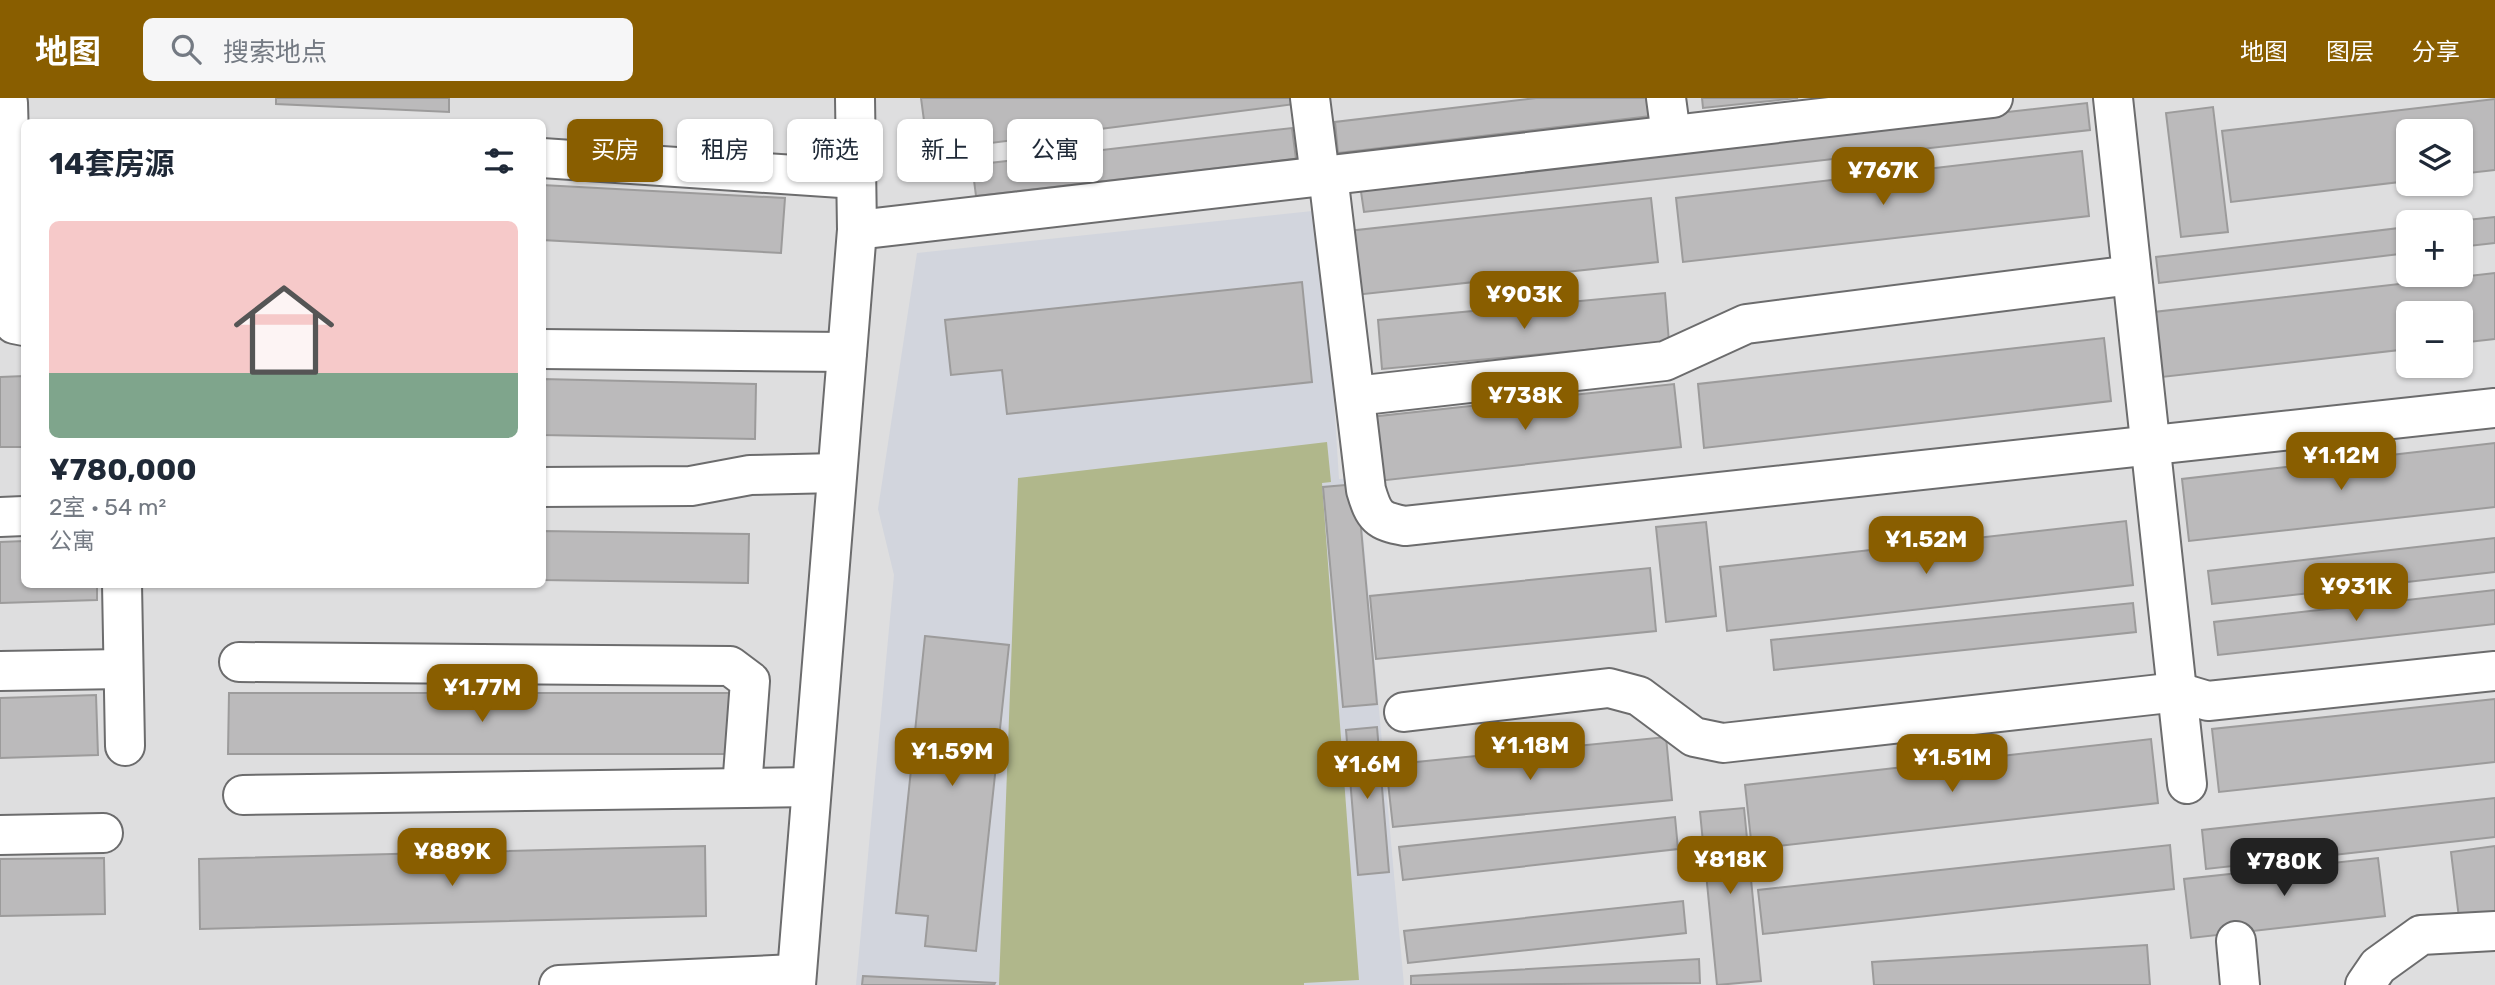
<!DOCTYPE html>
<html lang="zh">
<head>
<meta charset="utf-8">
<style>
	body { margin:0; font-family:Rubik,"Noto Sans SC",sans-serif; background:#f6f6f7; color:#1f2937; height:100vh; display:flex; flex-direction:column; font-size:26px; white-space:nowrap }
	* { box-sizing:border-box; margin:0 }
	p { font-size:23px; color:#747a83 }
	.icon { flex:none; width:38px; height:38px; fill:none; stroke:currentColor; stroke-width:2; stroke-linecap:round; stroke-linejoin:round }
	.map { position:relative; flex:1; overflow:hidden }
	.details { position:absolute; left:21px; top:21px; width:525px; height:469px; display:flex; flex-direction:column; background:#fff; border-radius:10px; box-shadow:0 2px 5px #0004 }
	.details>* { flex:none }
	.guide { position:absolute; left:567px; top:21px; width:665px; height:63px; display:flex; gap:14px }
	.tools { position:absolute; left:2396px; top:21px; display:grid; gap:14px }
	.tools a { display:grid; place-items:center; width:77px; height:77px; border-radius:10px; background:#fff; box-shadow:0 2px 5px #0004; font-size:35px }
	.price { position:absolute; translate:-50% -60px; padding:0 16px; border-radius:14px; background:#895e00; color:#fff; font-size:23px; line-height:46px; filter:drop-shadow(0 2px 4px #0008) }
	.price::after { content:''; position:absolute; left:50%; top:42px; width:21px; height:16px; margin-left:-10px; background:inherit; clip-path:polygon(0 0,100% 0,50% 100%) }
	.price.current { background:#222; color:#fff }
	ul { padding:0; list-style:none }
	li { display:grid; align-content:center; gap:14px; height:371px; padding:0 28px }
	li+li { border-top:2px solid #e0e1e3 }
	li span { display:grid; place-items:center; height:217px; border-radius:10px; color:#555 }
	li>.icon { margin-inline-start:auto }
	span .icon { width:126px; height:126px; fill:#fffc; stroke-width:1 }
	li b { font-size:30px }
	h2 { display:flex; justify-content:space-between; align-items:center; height:84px; padding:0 28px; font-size:30px }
	.chip { padding:0 24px; border-radius:10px; background:#fff; box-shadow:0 2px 5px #0004; font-size:24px; line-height:63px }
	.chip.current { background:#895e00; color:#fff }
	header { display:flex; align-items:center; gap:42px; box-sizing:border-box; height:98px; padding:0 35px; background:#895e00; color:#fff }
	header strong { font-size:33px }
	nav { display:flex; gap:38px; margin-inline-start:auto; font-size:24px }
	.search { width:490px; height:63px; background:#f6f6f7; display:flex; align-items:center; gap:18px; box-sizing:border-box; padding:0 24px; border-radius:10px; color:#747a83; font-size:26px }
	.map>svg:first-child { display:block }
</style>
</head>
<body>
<header>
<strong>地图</strong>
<div class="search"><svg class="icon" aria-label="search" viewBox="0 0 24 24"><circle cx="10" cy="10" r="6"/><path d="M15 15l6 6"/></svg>搜索地点</div>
<nav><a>地图</a><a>图层</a><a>分享</a></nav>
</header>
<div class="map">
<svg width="2495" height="887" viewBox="0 0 2495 887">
	<rect width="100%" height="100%" fill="#dededf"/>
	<!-- built -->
	<polygon fill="#d2d5dd" points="1322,112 1339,381 1358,380 1404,887 856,887 894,477 878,411 917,155"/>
	<!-- green -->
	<polygon fill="#b0b78b" points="1327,344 1331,384 1322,385 1359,882 1304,885 1304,887 999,887 1018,380"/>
	<!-- building -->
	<g fill="#bbbabb" stroke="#9c9b9b" stroke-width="2">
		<polygon points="276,0 449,0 449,14 276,6"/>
		<polygon points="921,0 1294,0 1295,6 928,53"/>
		<polygon points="1536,0 1649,0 1651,18 1338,55 1335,24"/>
		<polygon points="1702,0 1798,0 1703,10"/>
		<polygon points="2495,1 2495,72 2460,76 2460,33 2408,33 2408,83 2231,104 2222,33"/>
		<polygon points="2087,5 2090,32 1364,114 1360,87"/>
		<polygon points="2213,9 2228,134 2181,139 2166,15"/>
		<polygon points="271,22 322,24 271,24"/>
		<polygon points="1292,30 1296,61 976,98 972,67"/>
		<polygon points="2082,53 2089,118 1683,164 1676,100"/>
		<polygon points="542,87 785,100 781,155 542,142"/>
		<polygon points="1651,100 1658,164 1355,197 1348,133"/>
		<polygon points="2495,119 2495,145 2460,149 2460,124 2448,124"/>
		<polygon points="2408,129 2408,155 2159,185 2156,159"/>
		<polygon points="2495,175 2495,241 2460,245 2460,215 2408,215 2408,251 2162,279 2154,214"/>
		<polygon points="1302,184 1312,284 1007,316 1002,272 951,277 945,222"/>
		<polygon points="1665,195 1669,244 1382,271 1378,222"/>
		<polygon points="2104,240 2111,303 1704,350 1698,286"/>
		<polygon points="24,278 24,349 0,349 0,279"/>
		<polygon points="542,281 756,286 755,341 542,337"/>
		<polygon points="1674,286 1681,349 1378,383 1370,319"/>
		<polygon points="2495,345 2495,409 2189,443 2182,381"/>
		<polygon points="1357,386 1377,606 1343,609 1323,389"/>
		<polygon points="2126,423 2133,487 1727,533 1720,469"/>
		<polygon points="1706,424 1716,518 1666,524 1656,429"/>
		<polygon points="542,433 749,436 748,485 542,482"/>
		<polygon points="2495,440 2495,474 2212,506 2208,473"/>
		<polygon points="24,443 24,486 97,486 97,502 0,505 0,444"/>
		<polygon points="1650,470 1656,533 1376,561 1370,498"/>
		<polygon points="226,486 424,486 226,488"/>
		<polygon points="2495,492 2495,526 2218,557 2214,524"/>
		<polygon points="2133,505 2136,534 1774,572 1771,542"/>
		<polygon points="925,538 1009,547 976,853 925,848 928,818 896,815"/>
		<polygon points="229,595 737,595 736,656 228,656"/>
		<polygon points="96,597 98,657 0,660 0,600"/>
		<polygon points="2495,601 2495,664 2219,694 2212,631"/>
		<polygon points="1377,629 1389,774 1358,777 1346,632"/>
		<polygon points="1666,639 1672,702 1393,729 1386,667"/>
		<polygon points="2151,641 2158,705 1752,751 1745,687"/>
		<polygon points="2495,700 2495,739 2206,771 2202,732"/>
		<polygon points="1744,710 1761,883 1717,887 1700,714"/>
		<polygon points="1675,719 1678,751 1403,782 1399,749"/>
		<polygon points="2170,747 2174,791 1763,836 1758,792"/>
		<polygon points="705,748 706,818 200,831 199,761"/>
		<polygon points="2495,748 2495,816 2459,820 2451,754"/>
		<polygon points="104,760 105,816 0,818 0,761"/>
		<polygon points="2378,760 2385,818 2191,840 2184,781"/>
		<polygon points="1683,803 1686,835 1408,865 1404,833"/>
		<polygon points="2147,847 2150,887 1874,887 1872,864"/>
		<polygon points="1699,861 1700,885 1411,887 1411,878"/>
		<polygon points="863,878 995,885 994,887 862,887"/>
	</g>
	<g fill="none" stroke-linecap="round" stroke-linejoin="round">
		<defs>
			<g id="minor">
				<polyline points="1310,0 1320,78"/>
				<polyline points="1666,0 1671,37"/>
				<polyline points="2113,0 2187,686"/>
				<polyline points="8,5 14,226 24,228"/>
				<polyline points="542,60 856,81"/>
				<path d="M1328 77 1366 392C1374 419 1378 423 1405 428L2495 310"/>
				<polyline points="857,132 1993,0"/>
				<polyline points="542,251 847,254"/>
				<polyline points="1355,298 1665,263 1746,226 2132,177"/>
				<polyline points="542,389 691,388 750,377 837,375"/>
				<polyline points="0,419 24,418"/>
				<polyline points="122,486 125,648"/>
				<polyline points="239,564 730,568 750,583 742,690"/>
				<polyline points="0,573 123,571"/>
				<polyline points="1404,614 1609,590 1639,598 1694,639 1723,645 2178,594 2208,603 2495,573"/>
				<polyline points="243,697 811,689"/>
				<polyline points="0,737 103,735"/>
				<polyline points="2236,843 2240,887"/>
				<polyline points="559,887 795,876"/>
				<polyline points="796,887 857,132 855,0"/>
				<polyline points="2365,887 2378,868 2421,837 2495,833"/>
			</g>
		</defs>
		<!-- minor casing -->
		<use href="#minor" stroke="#6c6c6d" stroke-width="42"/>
		<!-- minor -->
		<use href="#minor" stroke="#fff" stroke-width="38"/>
	</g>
</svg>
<div class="tools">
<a><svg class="icon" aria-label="layers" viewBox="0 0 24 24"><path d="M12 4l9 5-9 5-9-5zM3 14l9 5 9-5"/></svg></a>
<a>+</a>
<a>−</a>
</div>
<b class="price" style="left:1883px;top:109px">¥767K</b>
<b class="price" style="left:1524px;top:233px">¥903K</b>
<b class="price" style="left:1525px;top:334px">¥738K</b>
<b class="price" style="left:2341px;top:394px">¥1.12M</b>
<b class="price" style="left:1926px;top:478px">¥1.52M</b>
<b class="price" style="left:2356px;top:525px">¥931K</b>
<b class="price" style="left:482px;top:626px">¥1.77M</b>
<b class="price" style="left:1530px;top:684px">¥1.18M</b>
<b class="price" style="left:952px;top:690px">¥1.59M</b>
<b class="price" style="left:1952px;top:696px">¥1.51M</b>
<b class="price" style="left:1367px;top:703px">¥1.6M</b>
<b class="price" style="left:452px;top:790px">¥889K</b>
<b class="price" style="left:1730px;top:798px">¥818K</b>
<b class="price current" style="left:2284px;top:800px">¥780K</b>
<div class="guide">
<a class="chip current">买房</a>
<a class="chip">租房</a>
<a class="chip">筛选</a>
<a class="chip">新上</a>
<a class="chip">公寓</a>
</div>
<section class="details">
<h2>14套房源<svg class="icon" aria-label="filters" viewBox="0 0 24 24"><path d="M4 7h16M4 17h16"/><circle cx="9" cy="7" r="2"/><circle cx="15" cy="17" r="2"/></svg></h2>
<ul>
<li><span style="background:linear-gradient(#f6c9c9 70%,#7fa58c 0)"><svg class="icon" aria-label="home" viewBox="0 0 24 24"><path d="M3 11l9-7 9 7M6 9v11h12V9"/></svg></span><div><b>¥780,000</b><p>2室 · 54 m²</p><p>公寓</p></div></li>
</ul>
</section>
</div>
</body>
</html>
